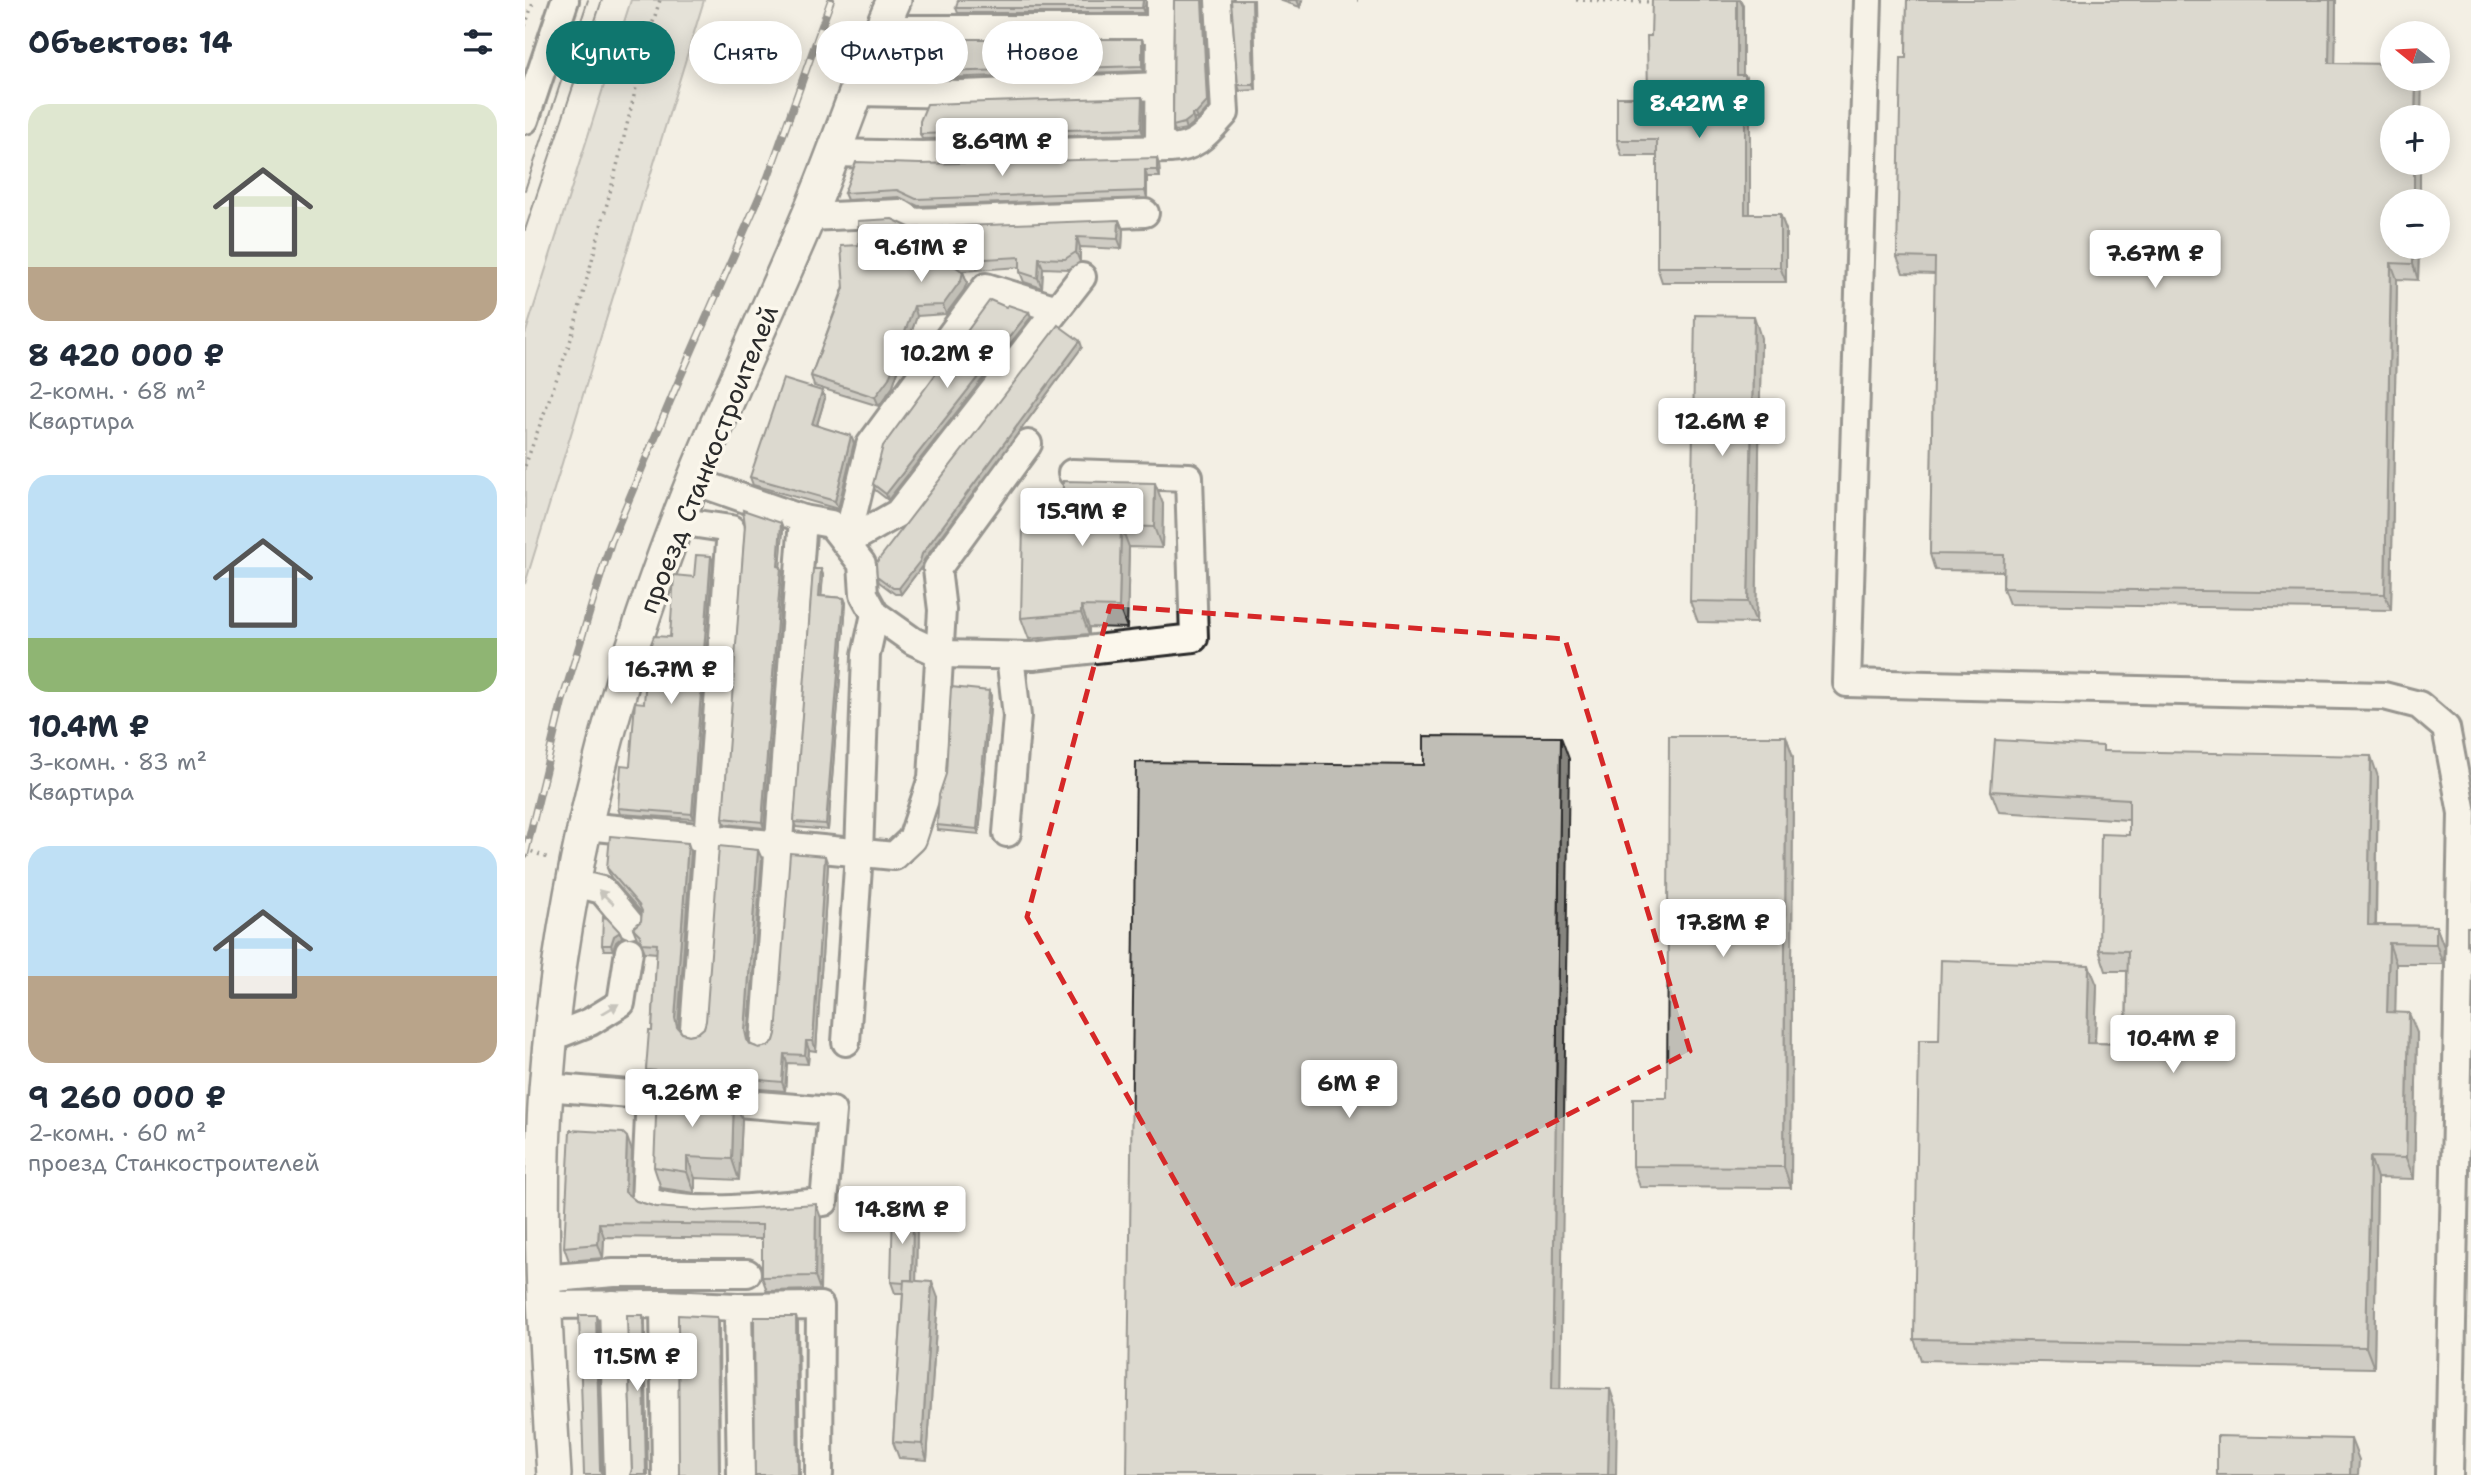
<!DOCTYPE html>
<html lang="ru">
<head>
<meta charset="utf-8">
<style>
	body { margin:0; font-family:"Shantell Sans",sans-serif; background:#f2f2f3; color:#1f2937; height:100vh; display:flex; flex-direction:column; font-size:26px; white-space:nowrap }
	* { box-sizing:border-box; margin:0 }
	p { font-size:23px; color:#747a83 }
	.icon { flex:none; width:38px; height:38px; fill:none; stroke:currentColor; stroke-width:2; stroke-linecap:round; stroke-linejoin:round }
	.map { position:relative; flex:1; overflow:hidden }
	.drawer { display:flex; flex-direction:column; background:#fff; width:525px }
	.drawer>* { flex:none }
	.guide { position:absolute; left:21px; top:21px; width:665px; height:63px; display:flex; gap:14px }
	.needle { width:46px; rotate:288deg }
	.controls { position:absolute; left:1855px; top:21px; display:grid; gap:14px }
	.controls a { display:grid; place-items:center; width:70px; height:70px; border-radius:50%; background:#fff; box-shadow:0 4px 18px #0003; font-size:35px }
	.price { position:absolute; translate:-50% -60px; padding:0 16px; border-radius:7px; background:#fff; color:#222; font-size:23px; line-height:46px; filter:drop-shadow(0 2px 4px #0008) }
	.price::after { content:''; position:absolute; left:50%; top:42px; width:21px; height:16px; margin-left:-10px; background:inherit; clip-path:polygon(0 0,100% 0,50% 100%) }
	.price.selected { background:#0f766e; color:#fff }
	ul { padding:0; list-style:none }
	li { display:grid; align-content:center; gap:14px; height:371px; padding:0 28px }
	li span { display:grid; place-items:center; height:217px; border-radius:21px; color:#555 }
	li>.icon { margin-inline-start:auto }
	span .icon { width:126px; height:126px; fill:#fffc; stroke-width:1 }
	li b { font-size:30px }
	h2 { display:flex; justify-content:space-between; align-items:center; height:84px; padding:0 28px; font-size:30px }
	.tag { padding:0 24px; border-radius:32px; background:#fff; box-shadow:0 4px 18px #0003; font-size:24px; line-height:63px }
	.tag.selected { background:#0f766e; color:#fff }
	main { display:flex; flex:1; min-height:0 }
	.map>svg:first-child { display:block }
</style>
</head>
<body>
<main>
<section class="drawer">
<h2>Объектов: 14<svg class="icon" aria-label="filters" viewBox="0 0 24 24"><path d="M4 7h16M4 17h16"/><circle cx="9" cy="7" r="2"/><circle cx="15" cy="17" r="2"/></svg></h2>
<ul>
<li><span style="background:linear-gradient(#dfe7d0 75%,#b9a48a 0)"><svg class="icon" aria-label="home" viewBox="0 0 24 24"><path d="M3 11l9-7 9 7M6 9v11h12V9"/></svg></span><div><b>8 420 000 ₽</b><p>2-комн. · 68 m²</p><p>Квартира</p></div></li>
<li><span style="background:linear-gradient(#bfe0f5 75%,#8fb573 0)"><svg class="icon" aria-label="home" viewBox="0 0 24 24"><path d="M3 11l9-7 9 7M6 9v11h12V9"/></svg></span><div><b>10.4M ₽</b><p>3-комн. · 83 m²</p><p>Квартира</p></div></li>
<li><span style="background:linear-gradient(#bfe0f5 60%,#b9a48a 0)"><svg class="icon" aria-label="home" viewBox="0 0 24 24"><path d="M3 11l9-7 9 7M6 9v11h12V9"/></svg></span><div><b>9 260 000 ₽</b><p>2-комн. · 60 m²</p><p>проезд Станкостроителей</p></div></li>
</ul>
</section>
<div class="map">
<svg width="1946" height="1475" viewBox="0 0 1946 1475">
	<rect width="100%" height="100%" fill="#f3efe4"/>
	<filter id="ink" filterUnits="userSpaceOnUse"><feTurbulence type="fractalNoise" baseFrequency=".0143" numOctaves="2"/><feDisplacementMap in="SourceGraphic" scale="14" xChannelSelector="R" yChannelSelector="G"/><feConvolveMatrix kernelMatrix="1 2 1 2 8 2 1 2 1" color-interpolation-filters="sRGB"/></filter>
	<g filter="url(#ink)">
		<!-- green -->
		<polygon fill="#d5d2c9" stroke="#807e7a" stroke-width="2" points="106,0 179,0 0,584 0,335"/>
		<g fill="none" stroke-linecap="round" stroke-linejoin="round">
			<defs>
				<g id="minor">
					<polyline points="1343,0 1322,683 1859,696 1894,705 1921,728 1937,813 1924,1475"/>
					<polyline points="356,29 635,29 635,0"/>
					<path d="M635 29 634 137 644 149C671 149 683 132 700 113L694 0"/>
					<polyline points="332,92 437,94 635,86"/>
					<polyline points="0,120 40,0"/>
					<polyline points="310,153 397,155 644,149"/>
					<polyline points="283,217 375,213 389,222 620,213"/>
					<polyline points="169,481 278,519 306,524 337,564 339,594 350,614 388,641 416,654 508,656 669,638 664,477 547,473"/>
					<polyline points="152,521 206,529 169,1029"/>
					<polyline points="321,543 345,445 461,287 532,309 557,277"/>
					<polyline points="321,543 373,513 532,309"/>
					<polyline points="60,826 369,856 387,839 407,778 417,610 412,569 503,444"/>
					<polyline points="482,833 492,716 485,656"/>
					<polyline points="49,883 77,890 105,924"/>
					<polyline points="27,1037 65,1022 96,1003 104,951"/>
					<polyline points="239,1042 278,519"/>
					<polyline points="321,1042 334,853 341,655 350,614"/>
					<path d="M21 1087 307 1111 299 1202C249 1205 166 1218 120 1200L125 1096"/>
					<polyline points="17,1279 89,1273 222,1273"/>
					<polyline points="88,1304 93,1475"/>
					<polyline points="139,1304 141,1475"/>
					<polyline points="19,1305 139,1304 213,1307 216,1475"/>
					<polyline points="213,1307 295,1306 294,1475"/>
				</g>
				<path id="major" d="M29 1475C21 1346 12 1218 21 1090 35 895 83 702 153 520 192 417 241 317 284 215 314 144 337 70 369 0"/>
			</defs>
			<!-- minor casing -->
			<use href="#minor" stroke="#2b2b2b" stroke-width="32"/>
			<!-- major casing -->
			<use href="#major" stroke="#2b2b2b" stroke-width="38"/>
			<!-- path -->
			<g stroke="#2b2b2b" stroke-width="3.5" stroke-dasharray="2 5" stroke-linecap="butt">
				<polyline points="832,0 833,0"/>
				<polyline points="1051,0 1129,2"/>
				<polyline points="0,26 9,0"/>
				<polyline points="0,466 46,339 92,166 123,38 135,0"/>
				<polyline points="0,849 26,859"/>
			</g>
			<!-- minor -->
			<use href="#minor" stroke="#fbf7ec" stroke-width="26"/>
			<!-- major -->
			<use href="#major" stroke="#fbf7ec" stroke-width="33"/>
			<!-- tram -->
			<g stroke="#2b2b2b" stroke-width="2">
				<polyline points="0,190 63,0"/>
				<polyline points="0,230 77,0"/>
			</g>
			<defs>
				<polyline id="rail" points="0,855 37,702 86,542 154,380 243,177 306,0"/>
			</defs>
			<!-- rail casing -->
			<use href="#rail" stroke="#2b2b2b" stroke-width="8"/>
			<!-- rail -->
			<use href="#rail" stroke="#fbf7ec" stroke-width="5" stroke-dasharray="16" stroke-linecap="butt"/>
		</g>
		<!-- wall -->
		<g fill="#a5a39d" stroke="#2b2b2b" stroke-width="2">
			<polygon points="621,0 619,13 433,13 431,8"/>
			<polygon points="649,0 678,0 684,107 673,119 669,119 669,123 661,129 650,131 648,126"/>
			<polygon points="706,0 731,90 715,91 713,85"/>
			<polygon points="754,0 777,0 775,7"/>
			<polygon points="1382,0 1811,0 1810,63 1867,79 1896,79 1896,117 1867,117 1895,163 1895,201 1867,201 1894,247 1893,280 1872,279 1866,610 1484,604 1478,588 1478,571 1410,570 1405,554 1410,274 1378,273 1372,257 1381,58"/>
			<polygon points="1218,6 1218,75 1220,75 1225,90 1225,214 1255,214 1261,230 1261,282 1137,282 1132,267 1132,156 1097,156 1092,140 1123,97 1126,36"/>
			<polygon points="617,39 619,45 619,71 416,78 414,72"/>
			<polygon points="617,97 619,102 618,134 397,139 395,134"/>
			<polygon points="395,164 634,165 635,177 622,177 622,198 393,206 374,197 322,200 319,193"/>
			<polygon points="594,220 598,230 597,249 555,247 555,262 544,269 518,268 517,288 499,282 495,272 495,267 436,271 438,272 442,282 439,290 421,314 392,316 367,388 354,406 289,386 286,376 334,245"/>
			<polygon points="481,307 504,312 506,317 363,500 350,490 348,484"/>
			<polygon points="1236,338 1231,623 1173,622 1165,601"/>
			<polygon points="557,347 399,560 397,566 376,594 370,594 354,582 352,576"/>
			<polygon points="297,391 300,398 292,425 329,443 313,509 228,485 225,477"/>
			<polygon points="638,504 637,548 604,547 602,628 564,627 564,634 504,639 496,618 537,524"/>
			<polygon points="256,523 258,529 255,566 258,572 239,828 200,824 198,818"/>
			<polygon points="188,561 169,819 95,814 93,808 105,766 119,703 169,577"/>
			<polygon points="296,569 298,575 296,596 319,598 321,603 303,830 271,827 269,822"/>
			<polygon points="464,691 466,696 454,834 413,830 412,825"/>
			<polygon points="1261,736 1268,757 1266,1188 1115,1187 1108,1166 1142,1098"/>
			<polygon points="1580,751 1853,777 1851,925 1911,926 1919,947 1918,964 1871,964 1870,1012 1892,1033 1889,1179 1852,1178 1849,1368 1396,1360 1389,1339 1414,1040 1572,985 1570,1043 1601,1044 1602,971 1581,971 1574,950 1604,835 1604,820 1474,812 1466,791"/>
			<polygon points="166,852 153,1028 157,1033 164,1035 173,1033 179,1028 237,859 223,1041 226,1045 234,1048 243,1046 249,1041 303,865 291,1051 284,1050 283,1064 262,1063 260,1091 125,1080 121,1070 127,1031 132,953 120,952 116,942 112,938 108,928 116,921 117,913 86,878 82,868"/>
			<polygon points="1946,927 1946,955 1942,944"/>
			<polygon points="95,932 97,937 91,942 88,950 79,950 77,945"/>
			<polygon points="209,1098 217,1119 214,1180 170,1178 170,1193 136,1188 129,1167"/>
			<polygon points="107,1151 106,1197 111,1201 131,1207 179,1211 296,1218 295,1290 242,1291 237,1277 237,1239 79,1237 78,1258 44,1261 39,1247"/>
			<polygon points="388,1210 392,1220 391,1281 413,1298 402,1460 374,1458 368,1442 378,1293 370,1293 366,1282"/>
		</g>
		<!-- shaded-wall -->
		<g fill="#86857f" stroke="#2b2b2b" stroke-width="2">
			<polygon points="618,0 621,0 619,13 617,8"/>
			<polygon points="677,0 678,0 684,107 673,119 671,114"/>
			<polygon points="727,0 729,0 731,90 729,85"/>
			<polygon points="772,0 777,0 775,7"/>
			<polygon points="1212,0 1215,0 1218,6 1218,90 1212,75"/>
			<polygon points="1805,0 1811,0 1810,79 1804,63"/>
			<polygon points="617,39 619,45 619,71 617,66"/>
			<polygon points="1220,75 1225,90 1225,230 1220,214"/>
			<polygon points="1891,79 1896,79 1897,80 1896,117 1890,117"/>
			<polygon points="617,97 619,102 618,134 616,128"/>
			<polygon points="667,114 669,123 661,129 659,123"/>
			<polygon points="632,158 634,165 635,177 632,170"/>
			<rect x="1889" y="163" width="6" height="38"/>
			<polygon points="620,170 622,177 622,198 620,191"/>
			<polygon points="1255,214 1261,230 1261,282 1255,267"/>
			<polygon points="594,220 598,230 597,249 593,239"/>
			<polygon points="552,237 555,247 555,262 551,252"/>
			<polygon points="1888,247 1894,247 1893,280 1888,264"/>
			<polygon points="514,258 518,268 517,288 513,278"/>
			<polygon points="1866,263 1872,279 1866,610 1860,594"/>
			<polygon points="438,272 442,282 439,290 421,314 418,305"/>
			<polygon points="389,306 392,316 367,388 354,406 350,397"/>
			<polygon points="504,312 506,317 363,500 361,494"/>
			<polygon points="1229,316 1236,338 1231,623 1223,602"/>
			<polygon points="555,341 557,347 399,560 397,566 376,594 374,588 397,554"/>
			<polygon points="297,391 300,398 290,431 287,424"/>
			<polygon points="326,436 329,443 313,509 310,501"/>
			<polygon points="630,483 638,504 637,548 629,527"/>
			<polygon points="256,523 258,529 255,572 253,566"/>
			<polygon points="596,526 604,547 602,628 594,607"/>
			<polygon points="186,556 188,561 169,819 167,814"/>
			<polygon points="256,567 258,572 239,828 237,822"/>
			<polygon points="296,569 298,575 296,601 294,596"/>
			<polygon points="319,598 321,603 303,830 301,824"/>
			<polygon points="556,606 564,627 564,634 556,613"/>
			<polygon points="464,691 466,696 454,834 452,829"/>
			<polygon points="1261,736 1268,757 1266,1188 1259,1167"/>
			<polygon points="1036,737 1044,759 1035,1410 1027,1388"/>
			<polygon points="1846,756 1853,777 1850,946 1843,925"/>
			<polygon points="163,843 166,852 153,1028 152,1027 150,1018"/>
			<polygon points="233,850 237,859 223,1041 225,1049 220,1031"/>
			<polygon points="300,856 303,865 291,1051 288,1041"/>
			<polygon points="1911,926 1919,947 1918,964 1911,944"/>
			<polygon points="95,932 97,937 91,942 88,950 86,945 89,936"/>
			<polygon points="1864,943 1871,964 1870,1033 1862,1012"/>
			<polygon points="1564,965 1572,985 1569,1064 1562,1043"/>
			<polygon points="1884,1013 1892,1033 1889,1179 1881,1158"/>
			<polygon points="281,1041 284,1050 283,1064 280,1055"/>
			<polygon points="259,1054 262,1063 260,1091 257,1082"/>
			<polygon points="209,1098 217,1119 214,1180 207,1159"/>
			<polygon points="102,1137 107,1151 105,1206 100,1192"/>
			<polygon points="162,1157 170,1178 170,1193 162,1172"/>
			<polygon points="1845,1157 1852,1178 1849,1368 1841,1347"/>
			<polygon points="291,1204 296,1218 295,1290 290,1276"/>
			<polygon points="388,1210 392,1220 391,1293 387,1283"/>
			<polygon points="74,1223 79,1237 78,1258 73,1244"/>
			<polygon points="407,1282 413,1298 402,1460 397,1444"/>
			<polygon points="71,1315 73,1320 77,1475 75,1470"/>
			<polygon points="118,1315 120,1320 123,1475 121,1475"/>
			<polygon points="192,1317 194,1322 195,1475 194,1475"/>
			<polygon points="271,1317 273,1322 275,1475 273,1475"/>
			<polygon points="1085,1389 1092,1410 1091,1475 1083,1475"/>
			<polygon points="1826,1439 1834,1460 1833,1475 1825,1475"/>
		</g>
		<!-- building -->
		<g fill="#c0beb6" stroke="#2b2b2b" stroke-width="2">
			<polygon points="433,0 618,0 617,8 431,8"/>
			<polygon points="649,0 677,0 682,102 671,114 667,114 667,117 659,123 648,126"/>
			<polygon points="706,0 727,0 729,85 713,85"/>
			<polygon points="1127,0 1212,0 1212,75 1220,75 1220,214 1255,214 1255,267 1132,267 1132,140 1092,140 1092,97 1123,97 1122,36 1126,36"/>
			<polygon points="1382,0 1805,0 1804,63 1867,64 1867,79 1891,79 1890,117 1867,117 1867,163 1889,163 1889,201 1867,201 1867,247 1888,247 1888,264 1866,263 1860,594 1478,588 1479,555 1405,554 1410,258 1372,257 1376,58 1381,58"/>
			<polygon points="422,39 617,39 617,66 414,72 414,55"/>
			<polygon points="617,97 616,128 395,134 395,121 402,104"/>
			<polygon points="632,158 632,170 620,170 620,191 391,199 372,190 319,193 331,162 395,164"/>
			<polygon points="367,219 386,228 594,220 593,239 552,237 551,252 540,259 514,258 513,278 495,272 495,257 423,261 438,272 436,280 418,305 389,306 364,378 350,397 286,376 319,288 316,246 334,245 333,221"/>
			<polygon points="465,300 481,307 483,305 504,312 361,494 348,484 358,446"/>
			<polygon points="1170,315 1229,316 1223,602 1165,601"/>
			<polygon points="533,325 555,341 397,554 395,561 374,588 368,588 352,576 351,563"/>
			<polygon points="258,379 297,391 287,424 326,436 310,501 225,477"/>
			<polygon points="538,481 630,483 629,527 596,526 594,607 556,606 556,613 496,618 498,523 537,524"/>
			<polygon points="218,510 256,523 253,566 256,567 237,822 198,818 220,525"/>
			<polygon points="171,555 186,556 167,814 93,808 96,765 105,766 110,702 119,703 123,652 129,636 145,637 149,575 169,577"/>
			<polygon points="288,569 296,569 294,596 319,598 301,824 269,822"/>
			<polygon points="426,687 464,691 452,829 412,825 414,795 421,774"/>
			<polygon points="899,736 1036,737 1027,1388 1085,1389 1083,1475 602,1475 611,762 899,765"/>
			<polygon points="1144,736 1261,736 1259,1167 1108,1166 1108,1098 1142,1098"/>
			<polygon points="1470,740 1578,746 1578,751 1846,756 1843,925 1911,926 1911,944 1864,943 1862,1012 1884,1013 1881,1158 1845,1157 1841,1347 1389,1339 1394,1040 1414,1040 1416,960 1564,965 1562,1043 1601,1044 1603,951 1574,950 1576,834 1604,835 1604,799 1466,791"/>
			<polygon points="85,836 163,843 150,1018 152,1027 157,1033 164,1035 173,1033 179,1028 181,1021 194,846 233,850 220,1031 222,1040 226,1045 234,1048 243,1046 249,1041 251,1034 265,853 300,856 288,1041 281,1041 280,1055 259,1054 257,1082 121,1070 124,1031 127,1031 132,944 116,943 115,935 108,928 116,921 117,911 114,905 82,868"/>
			<polygon points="78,917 82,918 95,932 89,936 86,945 77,945"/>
			<rect x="1942" y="927" width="4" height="17"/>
			<polygon points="132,1092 209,1098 207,1159 162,1157 162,1172 129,1167"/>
			<polygon points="45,1130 98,1133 102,1137 100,1192 111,1201 131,1207 179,1211 291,1204 290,1276 237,1277 237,1225 74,1223 73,1244 39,1247"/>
			<polygon points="368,1209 388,1210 387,1280 379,1280 379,1283 366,1282"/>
			<polygon points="379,1280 407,1282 397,1444 368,1442"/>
			<polygon points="54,1315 71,1315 75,1470 77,1475 59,1475"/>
			<polygon points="102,1315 118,1315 121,1475 105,1475 107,1469"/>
			<polygon points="153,1315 192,1317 194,1475 154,1475"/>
			<polygon points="229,1317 271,1317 273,1475 230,1475"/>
			<polygon points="1692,1436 1826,1439 1825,1475 1692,1475"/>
		</g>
		<!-- one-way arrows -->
		<defs><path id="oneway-solid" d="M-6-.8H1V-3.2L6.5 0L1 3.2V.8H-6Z" transform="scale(1.75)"/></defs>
		<g fill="#93918c">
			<use href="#oneway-solid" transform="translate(81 897) rotate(-136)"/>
			<use href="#oneway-solid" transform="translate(85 1009) rotate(-31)"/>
		</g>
	</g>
	<!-- marked area -->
	<path d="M0 0H1946V1475H0ZM585 606 1040 639 1165 1051 710 1288 502 917Z" fill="#f3efe4" fill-opacity=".55" fill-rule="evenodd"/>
	<path fill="none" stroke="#d62828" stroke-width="5" stroke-dasharray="14 9" stroke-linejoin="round" d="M585 606 1040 639 1165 1051 710 1288 502 917Z"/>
	<g text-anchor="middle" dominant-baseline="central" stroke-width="7" stroke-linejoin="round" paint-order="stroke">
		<!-- street labels -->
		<g font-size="26" fill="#2b2b2b" stroke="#fbf7ec">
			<text transform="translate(183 459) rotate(-68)">проезд Станкостроителей</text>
		</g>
	</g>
</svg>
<div class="controls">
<a><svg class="needle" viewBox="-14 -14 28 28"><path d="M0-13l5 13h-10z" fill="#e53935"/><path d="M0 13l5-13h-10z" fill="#747a83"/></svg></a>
<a>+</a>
<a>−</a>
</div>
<b class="price selected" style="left:1174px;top:140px">8.42M ₽</b>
<b class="price" style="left:477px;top:178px">8.69M ₽</b>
<b class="price" style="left:396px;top:284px">9.61M ₽</b>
<b class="price" style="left:1630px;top:290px">7.67M ₽</b>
<b class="price" style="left:422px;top:390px">10.2M ₽</b>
<b class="price" style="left:1197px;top:458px">12.6M ₽</b>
<b class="price" style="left:557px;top:548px">15.9M ₽</b>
<b class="price" style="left:146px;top:706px">16.7M ₽</b>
<b class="price" style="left:1198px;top:959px">17.8M ₽</b>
<b class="price" style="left:1648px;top:1075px">10.4M ₽</b>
<b class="price" style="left:824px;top:1120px">6M ₽</b>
<b class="price" style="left:167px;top:1129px">9.26M ₽</b>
<b class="price" style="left:377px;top:1246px">14.8M ₽</b>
<b class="price" style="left:112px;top:1393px">11.5M ₽</b>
<div class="guide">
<a class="tag selected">Купить</a>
<a class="tag">Снять</a>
<a class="tag">Фильтры</a>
<a class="tag">Новое</a>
</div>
</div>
</main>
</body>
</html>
